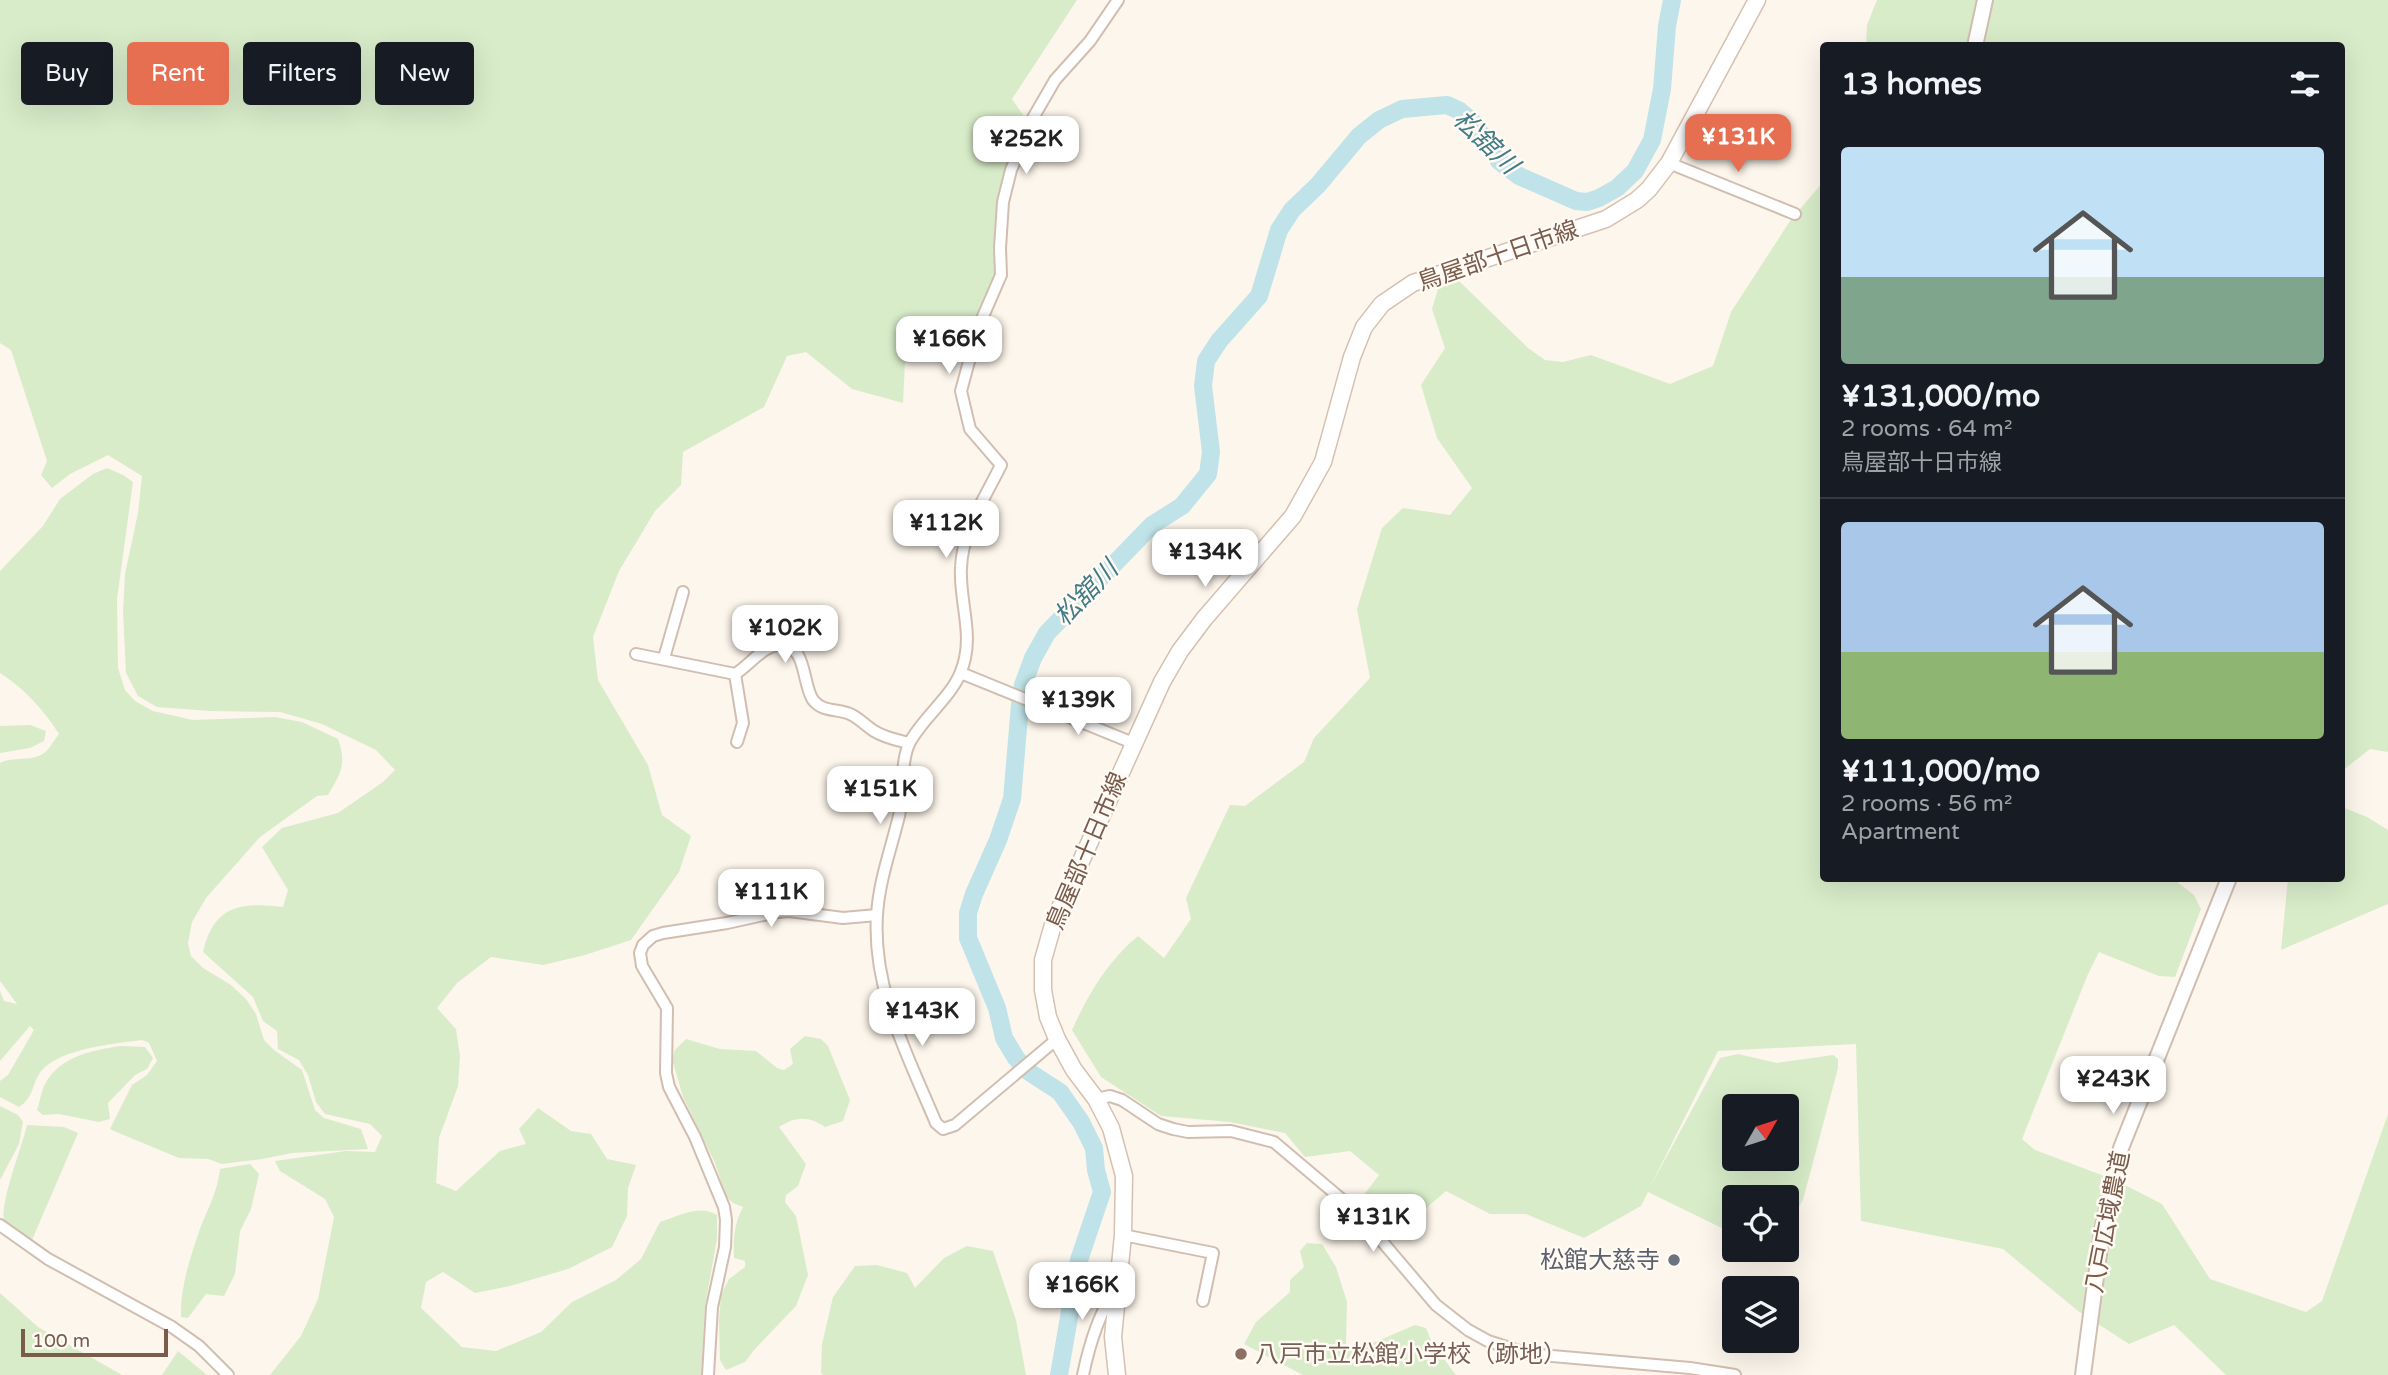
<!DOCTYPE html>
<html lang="en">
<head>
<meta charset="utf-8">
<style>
	body { margin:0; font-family:"Varela Round","Noto Sans JP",sans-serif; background:#20242c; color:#f1f3f6; height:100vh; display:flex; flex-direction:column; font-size:26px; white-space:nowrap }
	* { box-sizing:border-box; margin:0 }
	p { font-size:23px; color:#9ea1a6 }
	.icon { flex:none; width:38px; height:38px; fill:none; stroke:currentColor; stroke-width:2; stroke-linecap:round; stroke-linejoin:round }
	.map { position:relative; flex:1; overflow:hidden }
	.side { position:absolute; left:1820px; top:42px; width:525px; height:840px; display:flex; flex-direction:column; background:#171b24; border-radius:7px; box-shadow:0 7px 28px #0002 }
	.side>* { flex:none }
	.hud { position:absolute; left:21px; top:42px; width:665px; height:63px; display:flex; gap:14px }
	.needle { width:46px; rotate:51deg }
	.buttons { position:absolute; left:1722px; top:1094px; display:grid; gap:14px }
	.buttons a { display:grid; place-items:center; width:77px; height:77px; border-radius:7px; background:#171b24; box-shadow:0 7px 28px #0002; font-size:35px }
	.scale { position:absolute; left:21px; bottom:18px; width:147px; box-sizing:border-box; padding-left:7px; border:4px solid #7a5c4d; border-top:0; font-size:19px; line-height:24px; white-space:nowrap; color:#7a5c4d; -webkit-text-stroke:5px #fffaf3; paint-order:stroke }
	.price { position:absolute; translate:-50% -60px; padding:0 16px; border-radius:14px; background:#fff; color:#222; font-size:23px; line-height:46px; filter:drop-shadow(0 2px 4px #0008) }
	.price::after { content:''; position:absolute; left:50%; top:42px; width:21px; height:16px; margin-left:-10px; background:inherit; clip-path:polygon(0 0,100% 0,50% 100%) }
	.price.current { background:#e76f51; color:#fff }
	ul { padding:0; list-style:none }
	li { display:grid; align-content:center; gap:14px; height:371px; padding:0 21px }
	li+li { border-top:2px solid #363941 }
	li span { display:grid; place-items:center; height:217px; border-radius:7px; color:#555 }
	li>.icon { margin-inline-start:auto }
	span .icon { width:126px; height:126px; fill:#fffc; stroke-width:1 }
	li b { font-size:30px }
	h2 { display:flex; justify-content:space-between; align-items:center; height:84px; padding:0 21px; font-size:30px }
	.pill { padding:0 24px; border-radius:7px; background:#171b24; box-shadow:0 7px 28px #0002; font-size:24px; line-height:63px }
	.pill.current { background:#e76f51; color:#fff }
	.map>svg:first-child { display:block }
</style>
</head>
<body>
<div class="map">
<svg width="2388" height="1375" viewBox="0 0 2388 1375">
	<rect width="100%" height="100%" fill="#fdf6ec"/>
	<!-- green -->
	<g fill="#d8ecc9" fill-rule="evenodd">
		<path d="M0 0H1077L1012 99 1027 121 1016 154 995 264 993 285 981 315 940 358 905 363 903 403 852 389 806 352 787 356 764 407 683 452 681 485 655 511 619 571 593 637 598 680 648 765 662 815 691 836 679 872 631 940 585 955 543 965 491 957 457 983 437 1008 456 1029 460 1056 458 1086 439 1138 436 1183 456 1191 500 1151 526 1144 519 1129 538 1108 571 1131 591 1134 607 1159 636 1165 628 1188 627 1216 612 1247 568 1269 510 1286 475 1293 443 1272 426 1282 421 1308 462 1347 496 1351 541 1332 572 1302 616 1280 641 1259 660 1222C679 1216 699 1204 717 1215V1239L705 1306 701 1375H270L301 1336 318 1299 334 1217 325 1199 280 1171 275 1161 346 1151 375 1152 382 1136 370 1124 325 1114 316 1102 308 1075 299 1060 278 1049 277 1031 263 1021 253 997 203 952C214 905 241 902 283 907L288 890 262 847 282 828 338 813 383 782 395 770 376 750 322 724 280 712 210 711 157 707 138 696 126 673 123 612 125 574 138 513 142 476 108 455 70 474 52 488 41 475 47 461 11 350 0 343Z"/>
		<polygon points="1877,0 2388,0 2388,752 2370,749 2342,771 2342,46 1866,46 1867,25"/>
		<path d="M1823 182 1824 878H2172L2194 895 2201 909 2175 977 2159 976 2099 952 2088 974 2022 1139 2035 1150 2115 1180 2162 1204 2210 1279 2306 1312 2322 1301 2388 1114V1375H2226L2174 1325 2129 1344 2078 1311 2003 1249 1861 1221 1856 1044 1718 1051 1649 1189 1720 1058 1738 1054 1777 1063 1833 1055 1838 1059V1068L1803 1200 1787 1227V1197H1734V1234L1648 1192 1641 1206 1584 1238 1526 1214H1490L1446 1191 1397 1233 1360 1200 1379 1175 1350 1151 1305 1157 1285 1133 1230 1122 1161 1116 1101 1077 1072 1030C1089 993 1107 962 1138 936L1164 958 1191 919 1186 898 1230 805 1245 806 1304 762 1314 738 1370 678 1357 609 1382 528 1403 508 1450 515 1472 488 1437 438 1421 385 1445 348 1432 309 1438 289 1459 281 1528 348 1545 360 1563 362 1591 355 1670 384 1713 366 1731 312 1790 221ZM1734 1106H1787V1158H1734Z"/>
		<path d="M107 468 123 475 133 482 117 599 118 668 125 690 135 701 153 711 193 720 275 717 302 722 338 739C347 764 341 773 328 795L317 796 260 837 206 898 192 922 188 943 191 956 203 968 231 985 246 999 256 1014 264 1040 274 1050 302 1070 315 1110 324 1118 361 1129 368 1149 292 1153 262 1159 222 1164 208 1159 179 1158 114 1131 110 1129 132 1085 147 1075 157 1061 149 1043 142 1040C113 1044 63 1048 42 1070 32 1082 34 1098 19 1107L0 1097V1081L8 1075 34 1030 30 1026 0 1061V991L4 1001 17 1004 0 981V763C13 756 32 762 44 753 50 749 54 740 59 734 43 709 25 689 0 673V571L43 526 60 499 93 474Z"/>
		<polygon points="30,725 46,731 44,741 30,748 0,753 0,726"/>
		<polygon points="2342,807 2367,817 2388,830 2388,904 2281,950 2288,879 2342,878"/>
		<path d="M805 1036 821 1039 828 1046 850 1100 843 1121 825 1127C809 1116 796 1116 779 1127L806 1164 798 1186 786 1195 785 1202 796 1216 808 1275 796 1306 754 1350 745 1362 726 1370 720 1360 719 1321 721 1295 729 1279 745 1267V1261L734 1258C733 1238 734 1225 743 1207L733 1203 726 1196 715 1163 683 1097 672 1059 675 1050 686 1039 720 1049 756 1051 777 1068 784 1070 793 1064 790 1049Z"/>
		<path d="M121 1046 145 1047 153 1058 147 1069 135 1075 108 1103 110 1119 99 1122 59 1114 43 1115 37 1110C40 1102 41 1092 45 1084 60 1056 93 1050 121 1046Z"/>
		<polygon points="0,1106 18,1115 23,1122 19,1144 0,1180"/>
		<path d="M27 1125 64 1127 78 1133 32 1240C23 1234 11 1228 4 1220 0 1202 22 1147 27 1125Z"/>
		<path d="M250 1164 259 1174 251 1209 240 1231 235 1274 224 1296 206 1294 188 1318 181 1317C180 1286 191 1255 201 1226 209 1206 218 1190 220 1169Z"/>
		<polygon points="1307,1243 1322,1244 1336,1267 1347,1302 1346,1345 1354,1351 1415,1325 1426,1328 1432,1343 1456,1375 1303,1375 1244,1344 1256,1322 1290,1292 1290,1280 1304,1267 1300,1251"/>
		<polygon points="967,1246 993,1251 1016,1320 1026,1375 823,1375 821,1373 822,1344 833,1297 855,1266 877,1265 907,1273 915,1288 944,1258"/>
		<polygon points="0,1293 38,1327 122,1375 0,1375"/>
		<polygon points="178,1351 207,1375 162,1375"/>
	</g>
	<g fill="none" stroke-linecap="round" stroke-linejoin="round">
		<!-- river -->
		<polyline stroke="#bfe3e8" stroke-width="18" points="1059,1375 1079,1260 1102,1192 1096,1170 1094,1148 1081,1122 1060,1092 1029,1072 1016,1058 1004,1038 997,1008 968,938 968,913 974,894 998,840 1012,799 1020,705 1023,685 1033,658 1047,633 1152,525 1182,506 1208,474 1211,452 1203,386 1206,361 1219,341 1259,296 1279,230 1292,210 1318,185 1359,136 1379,120 1402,109 1447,105 1460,111 1473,122 1499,161 1519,176 1576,201 1587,202 1599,198 1617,188 1635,171 1652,140 1662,89 1667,26 1672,0"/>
		<defs>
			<g id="minor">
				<polyline points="1669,163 1795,214"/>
				<path d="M636 654 735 674C749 666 763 645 780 645 807 644 802 684 813 700 823 713 839 708 852 715 860 719 866 726 874 731 885 738 897 740 909 743"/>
				<polyline points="664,658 683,592"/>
				<polyline points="961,673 1133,743"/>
				<polyline points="735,674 743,723 737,742"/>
				<path d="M1057 1039 955 1125 943 1129 936 1123C908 1056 872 989 877 915 879 881 891 849 899 816 904 794 900 761 910 742 923 718 949 699 960 674 976 637 959 604 961 568 962 531 985 498 1001 465L970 429 961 391 978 328 1001 275 1000 248 1003 202 1011 170 1033 118 1055 80 1090 41 1118 0"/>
				<polyline points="1096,1099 1110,1096 1122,1100 1158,1124 1173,1129 1188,1132 1231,1131 1274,1142 1358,1213 1436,1305 1468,1330 1488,1341 1529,1354 1690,1368 1735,1375"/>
				<polyline points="0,1225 48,1259 172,1327 199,1346 228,1375"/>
				<polyline points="1123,1235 1213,1253 1203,1301"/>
				<polyline points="708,1375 712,1307 725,1247 726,1220 724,1207 695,1137 669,1087 666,1073 667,1008 642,966 640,953 643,945 653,936 663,933 727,923 777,912 789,911 843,918 877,915"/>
				<path d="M1083 1375C1089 1346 1099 1314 1115 1289"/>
			</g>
			<g id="tertiary">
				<polyline points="1975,46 1985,0"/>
				<polyline points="2083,1375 2102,1231 2121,1148 2229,878"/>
			</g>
			<polyline id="secondary" points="1117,1375 1113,1337 1123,1235 1124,1176 1111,1128 1096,1099 1074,1070 1057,1039 1048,1017 1043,990 1043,960 1054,921 1162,682 1180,651 1204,619 1293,516 1323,462 1352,357 1364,327 1382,304 1413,283 1606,219 1637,200 1649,189 1669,163 1757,0"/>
		</defs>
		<!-- minor casing -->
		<use href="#minor" stroke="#d1beb0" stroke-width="14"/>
		<!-- tertiary casing -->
		<use href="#tertiary" stroke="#d1beb0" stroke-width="18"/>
		<!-- secondary casing -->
		<use href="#secondary" stroke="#d6c0b0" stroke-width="19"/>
		<!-- minor -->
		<use href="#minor" stroke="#fff" stroke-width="10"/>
		<!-- tertiary -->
		<use href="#tertiary" stroke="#fff" stroke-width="14"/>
		<!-- secondary -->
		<use href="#secondary" stroke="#fff" stroke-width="16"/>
	</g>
	<!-- markers -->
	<circle fill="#6b7280" stroke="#fffaf3" stroke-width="2.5" cx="1674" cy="1260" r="7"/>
	<circle fill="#8d6e63" stroke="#fffaf3" stroke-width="2.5" cx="1241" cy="1354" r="7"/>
	<g text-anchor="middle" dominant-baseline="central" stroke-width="5" stroke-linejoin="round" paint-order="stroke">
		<!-- street labels -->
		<g font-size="24" fill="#7a5c4d" stroke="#fffaf3">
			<text transform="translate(1498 256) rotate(-19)">鳥屋部十日市線</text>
			<text transform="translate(1087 851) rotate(-67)">鳥屋部十日市線</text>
			<text transform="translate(2108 1222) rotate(-79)">八戸広域農道</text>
		</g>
		<!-- worship labels -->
		<g font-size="24" fill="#5b616d" stroke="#fffaf3" text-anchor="end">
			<text x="1660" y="1260">松館大慈寺</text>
		</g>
		<!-- education labels -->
		<g font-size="24" fill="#785e54" stroke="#fffaf3" text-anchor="start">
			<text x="1255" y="1354">八戸市立松館小学校（跡地）</text>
		</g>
		<!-- water labels -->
		<g font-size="26" font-style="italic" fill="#437c86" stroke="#fffaf3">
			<text transform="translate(1486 142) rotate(44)">松舘川</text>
			<text transform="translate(1086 593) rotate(-46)">松舘川</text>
		</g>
	</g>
</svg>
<div class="buttons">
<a><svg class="needle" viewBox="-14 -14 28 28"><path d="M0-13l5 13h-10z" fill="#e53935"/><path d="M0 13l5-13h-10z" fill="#9ea1a6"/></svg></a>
<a><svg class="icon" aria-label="locate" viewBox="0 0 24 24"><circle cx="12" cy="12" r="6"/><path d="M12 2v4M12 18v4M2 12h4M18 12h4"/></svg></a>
<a><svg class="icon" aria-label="layers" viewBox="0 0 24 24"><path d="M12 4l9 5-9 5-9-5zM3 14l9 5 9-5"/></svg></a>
</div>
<div class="scale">100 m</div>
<b class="price current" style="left:1738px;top:174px">¥131K</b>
<b class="price" style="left:1026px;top:176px">¥252K</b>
<b class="price" style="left:949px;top:376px">¥166K</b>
<b class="price" style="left:946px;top:560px">¥112K</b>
<b class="price" style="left:1205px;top:589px">¥134K</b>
<b class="price" style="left:785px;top:665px">¥102K</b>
<b class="price" style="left:1078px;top:737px">¥139K</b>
<b class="price" style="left:880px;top:826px">¥151K</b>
<b class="price" style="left:771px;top:929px">¥111K</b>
<b class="price" style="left:922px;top:1048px">¥143K</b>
<b class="price" style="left:2113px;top:1116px">¥243K</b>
<b class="price" style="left:1373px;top:1254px">¥131K</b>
<b class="price" style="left:1082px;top:1322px">¥166K</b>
<div class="hud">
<a class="pill">Buy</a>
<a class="pill current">Rent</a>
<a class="pill">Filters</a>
<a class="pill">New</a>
</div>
<section class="side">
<h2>13 homes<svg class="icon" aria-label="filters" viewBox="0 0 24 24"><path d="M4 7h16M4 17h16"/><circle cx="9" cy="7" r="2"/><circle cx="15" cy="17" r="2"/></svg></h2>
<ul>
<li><span style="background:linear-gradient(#bfe0f5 60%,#7fa58c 0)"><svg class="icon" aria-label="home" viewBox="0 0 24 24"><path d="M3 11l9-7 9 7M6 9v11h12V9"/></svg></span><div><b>¥131,000/mo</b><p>2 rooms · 64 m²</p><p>鳥屋部十日市線</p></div></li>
<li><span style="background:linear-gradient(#a9c7e8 60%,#8fb573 0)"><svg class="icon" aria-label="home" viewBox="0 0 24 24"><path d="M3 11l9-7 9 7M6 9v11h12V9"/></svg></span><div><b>¥111,000/mo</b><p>2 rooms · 56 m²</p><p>Apartment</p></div></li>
</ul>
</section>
</div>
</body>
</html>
